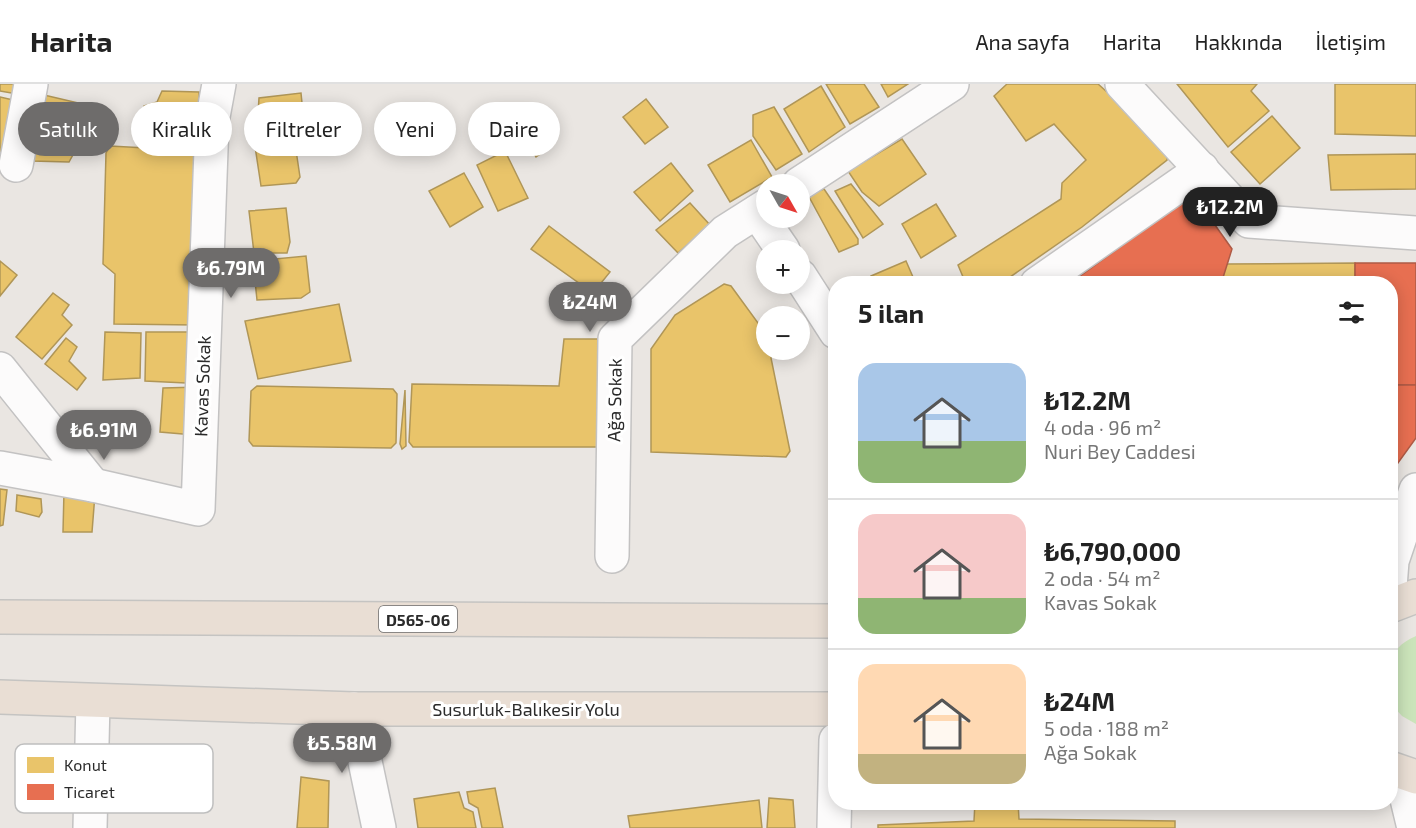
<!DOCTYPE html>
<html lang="tr">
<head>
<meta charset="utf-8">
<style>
	body { margin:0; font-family:"Exo 2",sans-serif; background:#f6f6f6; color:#222; height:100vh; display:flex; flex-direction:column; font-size:22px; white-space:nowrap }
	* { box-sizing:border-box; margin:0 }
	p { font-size:20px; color:#767676 }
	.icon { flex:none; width:33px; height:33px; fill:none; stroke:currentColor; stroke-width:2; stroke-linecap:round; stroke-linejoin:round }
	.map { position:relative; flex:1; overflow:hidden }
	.drawer { position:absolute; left:828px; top:192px; width:570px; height:534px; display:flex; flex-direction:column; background:#fff; border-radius:24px; box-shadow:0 3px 15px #0003 }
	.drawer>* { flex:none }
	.banner { position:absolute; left:18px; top:18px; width:570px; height:54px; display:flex; gap:12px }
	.needle { width:39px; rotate:129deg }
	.fabs { position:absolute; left:756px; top:90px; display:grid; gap:12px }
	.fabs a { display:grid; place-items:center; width:54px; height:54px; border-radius:50%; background:#fff; box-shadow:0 3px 15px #0003; font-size:30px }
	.price { position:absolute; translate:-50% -51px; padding:0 14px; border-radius:21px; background:#6e6c6b; color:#fff; font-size:20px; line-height:39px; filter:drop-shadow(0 2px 3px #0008) }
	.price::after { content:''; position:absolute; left:50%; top:36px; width:18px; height:14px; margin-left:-9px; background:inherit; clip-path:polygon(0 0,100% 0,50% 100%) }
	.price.selected { background:#222; color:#fff }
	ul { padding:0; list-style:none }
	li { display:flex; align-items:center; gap:18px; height:150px; padding:0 30px }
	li+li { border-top:2px solid #e0e0e0 }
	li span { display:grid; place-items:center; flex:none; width:168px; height:120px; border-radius:18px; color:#555 }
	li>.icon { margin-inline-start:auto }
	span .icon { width:72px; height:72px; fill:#fffc; stroke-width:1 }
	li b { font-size:26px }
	h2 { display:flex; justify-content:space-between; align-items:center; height:72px; padding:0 30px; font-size:26px }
	.tag { padding:0 21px; border-radius:27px; background:#fff; box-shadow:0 3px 15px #0003; font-size:21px; line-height:54px }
	.tag.selected { background:#6e6c6b; color:#fff }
	header { display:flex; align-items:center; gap:36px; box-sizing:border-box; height:84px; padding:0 30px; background:#fff; border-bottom:2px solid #e0e0e0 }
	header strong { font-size:28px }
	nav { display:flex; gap:33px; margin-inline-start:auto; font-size:21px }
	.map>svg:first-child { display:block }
</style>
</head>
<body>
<header>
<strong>Harita</strong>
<nav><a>Ana sayfa</a><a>Harita</a><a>Hakkında</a><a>İletişim</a></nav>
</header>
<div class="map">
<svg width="1416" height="744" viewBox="0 0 1416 744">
	<rect width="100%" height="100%" fill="#eae6e2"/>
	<!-- grass -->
	<path fill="#cbe4ba" d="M1416 552V640L1402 632 1391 620C1389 589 1383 566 1416 552Z"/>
	<!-- homes -->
	<g fill="#e9c46a" stroke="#b09657" stroke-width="1.5">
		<polygon points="0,0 26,0 17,10 0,7"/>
		<polygon points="826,0 864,0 879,23 850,40"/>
		<polygon points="881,0 908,0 888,13"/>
		<polygon points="1007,0 1098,0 1168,62 1167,76 1082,143 1000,200 966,200 958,181 1061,115 1062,99 1086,76 1054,40 1026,57 994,12"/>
		<polygon points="1177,0 1257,0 1251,7 1269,27 1228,63"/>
		<polygon points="1335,0 1416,0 1416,52 1335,50"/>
		<polygon points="821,2 845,43 809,68 784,25"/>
		<polygon points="162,7 199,8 201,58 195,62 144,60 144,22 157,18"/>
		<polygon points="301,9 304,39 293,46 300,93 296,99 261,102 251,36 258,30 259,14"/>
		<polygon points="44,11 87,21 80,58 69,78 32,77"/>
		<polygon points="0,13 22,18 2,76 0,75"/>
		<polygon points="646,15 668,43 645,60 623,33"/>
		<polygon points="774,23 802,70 776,86 753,52 753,31"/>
		<polygon points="1272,32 1300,64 1260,100 1231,68"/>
		<polygon points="543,42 554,60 536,73 524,52"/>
		<polygon points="902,55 926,90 879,122 862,108 848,87"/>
		<polygon points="751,56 772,93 730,118 708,81"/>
		<polygon points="110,62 200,67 196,241 114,240 115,190 103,180 106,69"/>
		<polygon points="505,67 528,114 498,127 477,81"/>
		<polygon points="1416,70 1416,105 1331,106 1328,71"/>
		<polygon points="671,79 693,107 660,137 634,108"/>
		<polygon points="464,89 483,123 450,143 429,107"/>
		<polygon points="851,100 883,140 863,154 835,107"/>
		<polygon points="824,105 858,155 858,160 839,168 808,111"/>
		<polygon points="690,119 710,141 678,169 656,146"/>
		<polygon points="936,120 956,152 921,174 902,140"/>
		<polygon points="286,124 290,158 287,169 254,169 249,127"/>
		<polygon points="549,142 610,188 593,209 531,165"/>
		<polygon points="306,172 310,208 301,214 257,216 253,177"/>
		<polygon points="0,177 17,191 0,212"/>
		<polygon points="906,177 916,200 874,200 871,192"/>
		<polygon points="1355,179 1355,200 1221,200 1226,180"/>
		<polygon points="724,200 731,202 766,250 766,266 774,266 771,274 790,367 786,373 651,368 651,265 675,231"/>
		<polygon points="53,209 69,221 62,231 72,241 42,275 16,253"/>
		<polygon points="339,220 351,277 258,295 245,237"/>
		<polygon points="105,248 141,249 140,294 103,296"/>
		<polygon points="146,248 190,248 189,291 186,299 145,297"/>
		<polygon points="66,254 77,263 69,277 86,294 77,306 45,280"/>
		<polygon points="564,255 602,255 600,363 413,363 409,358 412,300 559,302"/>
		<polygon points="257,302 393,305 397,310 396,359 391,364 253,362 249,357 251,307"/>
		<polygon points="200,303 194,351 160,348 163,304"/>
		<polygon points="405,306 406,362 402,365 400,360"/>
		<polygon points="0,405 7,406 3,441 0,442"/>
		<polygon points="64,407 95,410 92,448 63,448"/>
		<polygon points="17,411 41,415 42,428 39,433 16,427"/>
		<polygon points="301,693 329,697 328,744 297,744"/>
		<polygon points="495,704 503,744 482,744 478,724 469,719 467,708"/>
		<polygon points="459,708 464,724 473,728 476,744 418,744 414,715"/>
		<polygon points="769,714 793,716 795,744 767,744"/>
		<polygon points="759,716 762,744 630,744 628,732"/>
		<polygon points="975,718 1018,718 1019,735 1175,737 1175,744 878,744 878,741 974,737"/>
	</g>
	<!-- shops -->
	<g fill="#e76f51" stroke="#af5b46" stroke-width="1.5">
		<polygon points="1193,110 1232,165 1221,200 1069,200"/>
		<polygon points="1355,179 1416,179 1416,301 1390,301 1390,200 1355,200"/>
		<polygon points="1390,301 1416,301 1416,354 1390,390"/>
	</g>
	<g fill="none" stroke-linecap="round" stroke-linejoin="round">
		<defs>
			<g id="street">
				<polyline points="16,81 31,0"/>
				<polyline points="799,100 952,0"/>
				<polyline points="757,128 783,166"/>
				<polyline points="800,192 836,248"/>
				<polyline points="1037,200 1202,85"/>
				<polyline points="0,285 93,401"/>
				<polyline points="0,384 93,401 198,425 212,38 219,0"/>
				<polyline points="612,472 615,255 725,148 766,122"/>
				<polyline points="354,625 379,744"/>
				<polyline points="1401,690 1414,744"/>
				<polyline points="90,744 93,617"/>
			</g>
			<g id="secondary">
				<polyline points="1122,0 1249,137 1416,149"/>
				<polyline points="1390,503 1392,477 1416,406"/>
				<polyline points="834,744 836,656"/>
			</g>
			<g id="highway">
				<polyline points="1390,522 1416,512"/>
				<polyline points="0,533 836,537"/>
				<polyline points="0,613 354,625 836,625"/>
				<polyline points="1390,684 1416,693"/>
			</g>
		</defs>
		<!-- street casing -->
		<use href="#street" stroke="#c3c2c2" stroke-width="36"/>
		<!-- secondary casing -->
		<use href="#secondary" stroke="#c3c2c2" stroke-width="36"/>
		<!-- highway casing -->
		<use href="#highway" stroke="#c5c4c2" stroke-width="36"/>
		<!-- street -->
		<use href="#street" stroke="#fcfbfb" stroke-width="33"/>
		<!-- secondary -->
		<use href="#secondary" stroke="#fcfbfb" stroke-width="33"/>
		<!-- highway -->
		<use href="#highway" stroke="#e9ded4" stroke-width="33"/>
	</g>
	<g text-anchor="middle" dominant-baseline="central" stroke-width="6" stroke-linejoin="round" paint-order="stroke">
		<!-- shield labels -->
		<rect fill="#fff" stroke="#6b6b6b" stroke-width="1.5" x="379" y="522" width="78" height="26" rx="4.5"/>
		<g font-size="16" font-weight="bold" fill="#2b2b2b">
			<text x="418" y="535">D565-06</text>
		</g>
		<!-- street labels -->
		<g font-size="18" fill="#2b2b2b" stroke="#fff">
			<text transform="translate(202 302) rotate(-88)">Kavas Sokak</text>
			<text transform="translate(614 316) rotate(-89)">Ağa Sokak</text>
			<text x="526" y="625">Susurluk-Balıkesir Yolu</text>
		</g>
	</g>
	<!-- legend -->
	<rect x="15" y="660" width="198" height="69" rx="9" fill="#fff" stroke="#bfbfbf" stroke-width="1.5"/>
	<rect x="27" y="673" width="27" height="16" fill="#e9c46a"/>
	<rect x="27" y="700" width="27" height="16" fill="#e76f51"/>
	<g font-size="16" fill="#2b2b2b">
		<text x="64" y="687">Konut</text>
		<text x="64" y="714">Ticaret</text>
	</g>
</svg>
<div class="fabs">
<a><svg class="needle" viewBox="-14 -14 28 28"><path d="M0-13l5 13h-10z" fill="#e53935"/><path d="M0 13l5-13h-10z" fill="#767676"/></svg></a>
<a>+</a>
<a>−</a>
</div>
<b class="price selected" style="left:1230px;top:154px">₺12.2M</b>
<b class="price" style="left:231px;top:215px">₺6.79M</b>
<b class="price" style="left:590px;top:249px">₺24M</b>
<b class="price" style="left:104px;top:377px">₺6.91M</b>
<b class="price" style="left:342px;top:690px">₺5.58M</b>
<div class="banner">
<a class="tag selected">Satılık</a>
<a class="tag">Kiralık</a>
<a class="tag">Filtreler</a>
<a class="tag">Yeni</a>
<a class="tag">Daire</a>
</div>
<section class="drawer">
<h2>5 ilan<svg class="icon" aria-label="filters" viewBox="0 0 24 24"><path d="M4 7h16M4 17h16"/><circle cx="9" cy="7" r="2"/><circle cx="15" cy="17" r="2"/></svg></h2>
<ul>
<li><span style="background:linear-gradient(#a9c7e8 65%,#8fb573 0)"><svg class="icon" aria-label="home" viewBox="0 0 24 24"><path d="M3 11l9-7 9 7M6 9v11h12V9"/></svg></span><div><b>₺12.2M</b><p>4 oda · 96 m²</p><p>Nuri Bey Caddesi</p></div></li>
<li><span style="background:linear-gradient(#f6c9c9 70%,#8fb573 0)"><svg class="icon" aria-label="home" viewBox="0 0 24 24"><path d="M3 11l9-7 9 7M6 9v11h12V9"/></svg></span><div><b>₺6,790,000</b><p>2 oda · 54 m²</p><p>Kavas Sokak</p></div></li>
<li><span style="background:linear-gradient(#ffd9b3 75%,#c2b280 0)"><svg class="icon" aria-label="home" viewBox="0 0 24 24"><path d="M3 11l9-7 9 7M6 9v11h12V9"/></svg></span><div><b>₺24M</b><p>5 oda · 188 m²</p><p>Ağa Sokak</p></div></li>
</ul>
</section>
</div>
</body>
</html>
